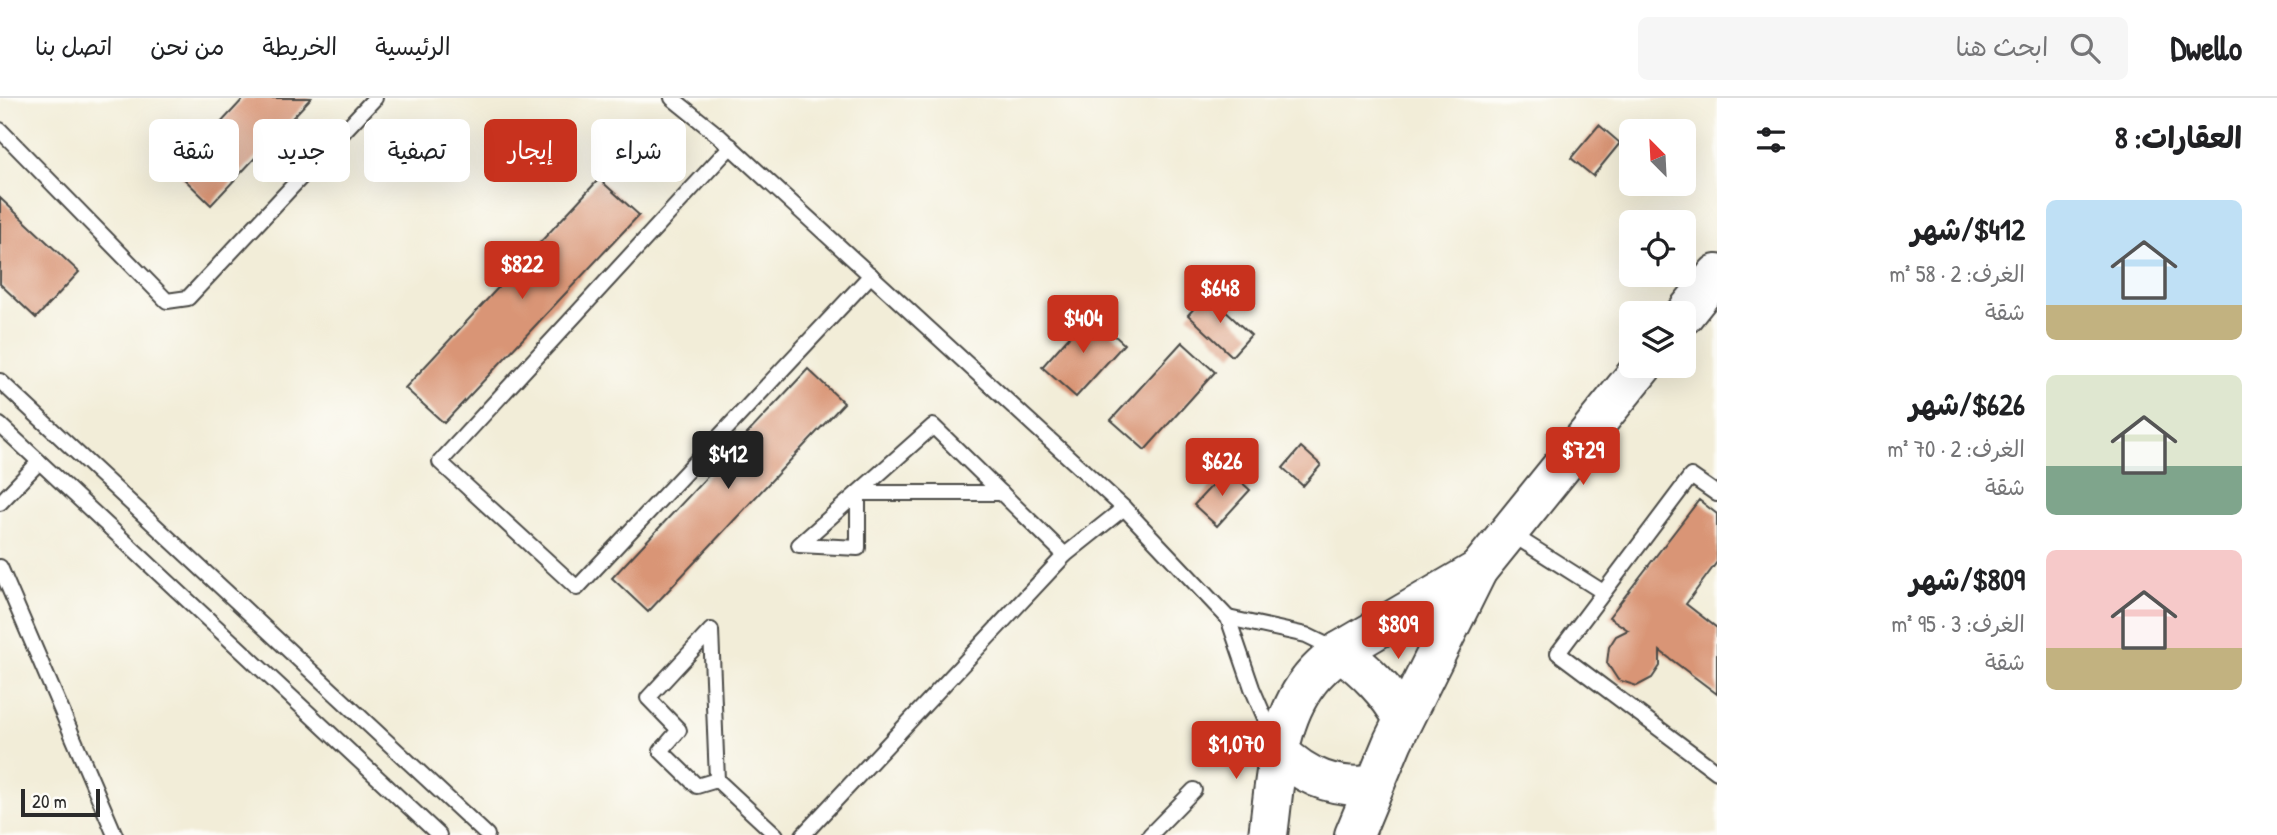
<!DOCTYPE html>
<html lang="ar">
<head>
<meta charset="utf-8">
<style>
	body { margin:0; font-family:"Patrick Hand","Playpen Sans Arabic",sans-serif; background:#f6f6f6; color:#202124; direction:rtl; height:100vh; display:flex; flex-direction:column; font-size:26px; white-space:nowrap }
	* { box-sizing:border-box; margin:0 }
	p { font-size:23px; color:#757577 }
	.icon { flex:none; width:38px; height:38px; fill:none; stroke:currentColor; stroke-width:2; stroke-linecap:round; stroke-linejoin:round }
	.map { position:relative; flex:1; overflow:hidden; direction:ltr }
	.panel { display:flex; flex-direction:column; background:#fff; width:560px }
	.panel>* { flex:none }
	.guide { position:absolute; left:21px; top:21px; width:665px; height:63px; direction:rtl; display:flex; gap:14px }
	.needle { width:46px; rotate:336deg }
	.tools { position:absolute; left:1619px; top:21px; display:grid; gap:14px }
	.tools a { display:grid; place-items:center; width:77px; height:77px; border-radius:10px; background:#fff; box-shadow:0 7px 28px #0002; font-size:35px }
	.scale { position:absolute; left:21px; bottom:18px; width:79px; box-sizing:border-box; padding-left:7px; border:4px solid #2b2b2b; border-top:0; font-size:19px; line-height:24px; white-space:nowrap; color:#2b2b2b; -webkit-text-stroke:5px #fdfcf7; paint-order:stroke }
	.price { position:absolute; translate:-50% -60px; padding:0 16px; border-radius:7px; background:#c8321e; color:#fff; font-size:23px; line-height:46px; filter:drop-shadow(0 2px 4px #0008) }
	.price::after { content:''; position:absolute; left:50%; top:42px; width:21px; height:16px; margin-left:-10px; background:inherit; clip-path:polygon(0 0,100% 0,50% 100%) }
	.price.selected { background:#222; color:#fff }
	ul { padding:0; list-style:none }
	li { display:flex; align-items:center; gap:21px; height:175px; padding:0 35px }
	li span { display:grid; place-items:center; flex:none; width:196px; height:140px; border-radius:10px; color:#555 }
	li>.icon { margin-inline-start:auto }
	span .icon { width:84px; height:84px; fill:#fffc; stroke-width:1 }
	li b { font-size:30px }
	h2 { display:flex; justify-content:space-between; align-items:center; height:84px; padding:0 35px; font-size:30px }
	.tag { padding:0 24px; border-radius:10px; background:#fff; box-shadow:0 7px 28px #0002; font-size:24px; line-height:63px }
	.tag.selected { background:#c8321e; color:#fff }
	header { display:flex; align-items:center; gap:42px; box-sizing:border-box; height:98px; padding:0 35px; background:#fff; border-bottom:2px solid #e0e0e0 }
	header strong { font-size:33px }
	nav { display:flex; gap:38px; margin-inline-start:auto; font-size:24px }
	.search { width:490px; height:63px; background:#f6f6f6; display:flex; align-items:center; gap:18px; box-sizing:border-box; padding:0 24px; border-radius:10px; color:#757577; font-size:26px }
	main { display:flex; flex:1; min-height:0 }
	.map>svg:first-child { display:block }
</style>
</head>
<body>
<header>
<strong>Dwello</strong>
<div class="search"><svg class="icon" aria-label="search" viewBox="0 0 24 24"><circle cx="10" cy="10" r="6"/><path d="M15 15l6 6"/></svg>ابحث هنا</div>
<nav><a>الرئيسية</a><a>الخريطة</a><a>من نحن</a><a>اتصل بنا</a></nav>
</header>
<main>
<section class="panel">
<h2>العقارات: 8<svg class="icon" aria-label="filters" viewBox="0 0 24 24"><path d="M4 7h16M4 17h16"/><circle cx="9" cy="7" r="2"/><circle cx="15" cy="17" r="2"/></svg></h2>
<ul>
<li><span style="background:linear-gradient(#bfe0f5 75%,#c2b280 0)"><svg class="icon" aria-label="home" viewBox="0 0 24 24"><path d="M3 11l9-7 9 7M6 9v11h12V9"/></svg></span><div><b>$412/شهر</b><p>الغرف: 2 · 58 m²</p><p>شقة</p></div></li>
<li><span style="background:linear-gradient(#dfe7d0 65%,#7fa58c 0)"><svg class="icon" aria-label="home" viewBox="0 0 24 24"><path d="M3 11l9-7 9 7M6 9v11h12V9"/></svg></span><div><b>$626/شهر</b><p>الغرف: 2 · 70 m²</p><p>شقة</p></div></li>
<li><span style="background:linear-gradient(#f6c9c9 70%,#c2b280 0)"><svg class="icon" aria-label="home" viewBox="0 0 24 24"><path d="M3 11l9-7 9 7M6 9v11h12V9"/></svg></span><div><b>$809/شهر</b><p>الغرف: 3 · 95 m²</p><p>شقة</p></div></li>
</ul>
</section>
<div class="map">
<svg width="1717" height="737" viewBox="0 0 1717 737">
	<rect width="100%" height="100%" fill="#fdfcf7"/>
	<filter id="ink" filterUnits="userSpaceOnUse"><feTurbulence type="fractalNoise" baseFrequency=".0143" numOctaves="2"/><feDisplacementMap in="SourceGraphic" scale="14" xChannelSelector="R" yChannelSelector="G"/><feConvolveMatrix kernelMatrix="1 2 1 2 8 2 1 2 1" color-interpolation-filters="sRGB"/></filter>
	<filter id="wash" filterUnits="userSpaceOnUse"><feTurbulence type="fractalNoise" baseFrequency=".00686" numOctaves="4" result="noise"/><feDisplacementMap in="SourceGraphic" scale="28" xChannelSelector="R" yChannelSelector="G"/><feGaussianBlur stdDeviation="1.57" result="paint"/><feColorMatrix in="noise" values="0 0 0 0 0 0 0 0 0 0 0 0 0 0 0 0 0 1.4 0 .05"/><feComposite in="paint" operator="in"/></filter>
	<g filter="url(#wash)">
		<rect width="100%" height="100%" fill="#f2edd8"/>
		<g id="blocks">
			<!-- building -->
			<g fill="#d99576">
				<polygon points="244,0 311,0 211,107 176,73"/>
				<polygon points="1599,27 1620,45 1593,78 1571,60"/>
				<polygon points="599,81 639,117 444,325 405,290"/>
				<polygon points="0,100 79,174 36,220 0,186"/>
				<polygon points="1207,196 1251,237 1232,258 1188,217"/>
				<polygon points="1090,215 1124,246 1076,299 1042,269"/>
				<polygon points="1182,244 1215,274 1145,352 1111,322"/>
				<polygon points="808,271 844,305 648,514 612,480"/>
				<polygon points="1301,349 1321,367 1303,388 1283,370"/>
				<polygon points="1227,371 1250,392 1217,428 1194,407"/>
				<polygon points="1699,402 1717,416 1717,464 1686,506 1717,530 1717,596 1660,553 1660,568 1652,580 1637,588 1618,582 1607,565 1609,549 1616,538 1628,532 1609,519"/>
			</g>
		</g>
	</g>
	<g filter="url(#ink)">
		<use href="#blocks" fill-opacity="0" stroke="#494845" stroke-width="2"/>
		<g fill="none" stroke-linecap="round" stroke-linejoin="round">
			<defs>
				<g id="lane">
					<polyline points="672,0 719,38 1124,410 1228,520 1252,590 1274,641"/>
					<polyline points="0,32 167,203 188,200 375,0"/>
					<polyline points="731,48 440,364 577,490 871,177"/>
					<polyline points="0,283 487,737"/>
					<polyline points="0,327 439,737"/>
					<polyline points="858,395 1002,395"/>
					<polyline points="1717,396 1691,378 1558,555 1717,674"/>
					<polyline points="0,405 39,364"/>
					<polyline points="1510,435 1603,494"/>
					<polyline points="1065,457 1124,410"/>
					<polyline points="0,469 115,737"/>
					<polyline points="1228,520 1306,537 1337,552"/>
					<polyline points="717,682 697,688 661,653 679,632 648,600 711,532 717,682 776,737"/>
					<polyline points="803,737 1065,457 933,328 799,447 858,450 858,395"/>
					<polyline points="1150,737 1194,692"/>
				</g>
				<g id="secondary">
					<polyline points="1684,217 1717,176"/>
					<path d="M1340 553C1367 573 1387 593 1403 621"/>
					<path d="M1280 654C1306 680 1335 691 1373 687"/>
					<path d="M1268 737C1275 686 1276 625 1309 583 1318 571 1329 562 1340 553L1478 472"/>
					<polyline points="1354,737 1393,643 1478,472 1643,268"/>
				</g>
			</defs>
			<!-- lane casing -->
			<use href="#lane" stroke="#494845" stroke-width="18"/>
			<!-- secondary casing -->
			<use href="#secondary" stroke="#494845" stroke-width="42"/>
			<!-- lane -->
			<use href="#lane" stroke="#fff" stroke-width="14"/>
			<!-- secondary -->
			<use href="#secondary" stroke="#fff" stroke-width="38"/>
		</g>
	</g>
</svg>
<div class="tools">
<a><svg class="needle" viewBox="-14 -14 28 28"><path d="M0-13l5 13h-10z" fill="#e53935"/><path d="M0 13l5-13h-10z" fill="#757577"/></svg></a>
<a><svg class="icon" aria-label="locate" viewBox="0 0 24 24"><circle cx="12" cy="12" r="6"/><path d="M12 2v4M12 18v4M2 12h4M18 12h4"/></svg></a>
<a><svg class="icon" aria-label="layers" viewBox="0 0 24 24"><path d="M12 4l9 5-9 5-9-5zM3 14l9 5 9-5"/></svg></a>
</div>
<div class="scale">20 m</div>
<b class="price" style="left:522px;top:203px">$822</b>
<b class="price" style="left:1220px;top:227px">$648</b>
<b class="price" style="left:1083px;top:257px">$404</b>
<b class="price" style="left:1583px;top:389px">$729</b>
<b class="price selected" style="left:728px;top:393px">$412</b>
<b class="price" style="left:1222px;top:400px">$626</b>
<b class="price" style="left:1398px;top:563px">$809</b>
<b class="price" style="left:1236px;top:683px">$1,070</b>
<div class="guide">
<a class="tag">شراء</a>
<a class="tag selected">إيجار</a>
<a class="tag">تصفية</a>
<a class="tag">جديد</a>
<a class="tag">شقة</a>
</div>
</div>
</main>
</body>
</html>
